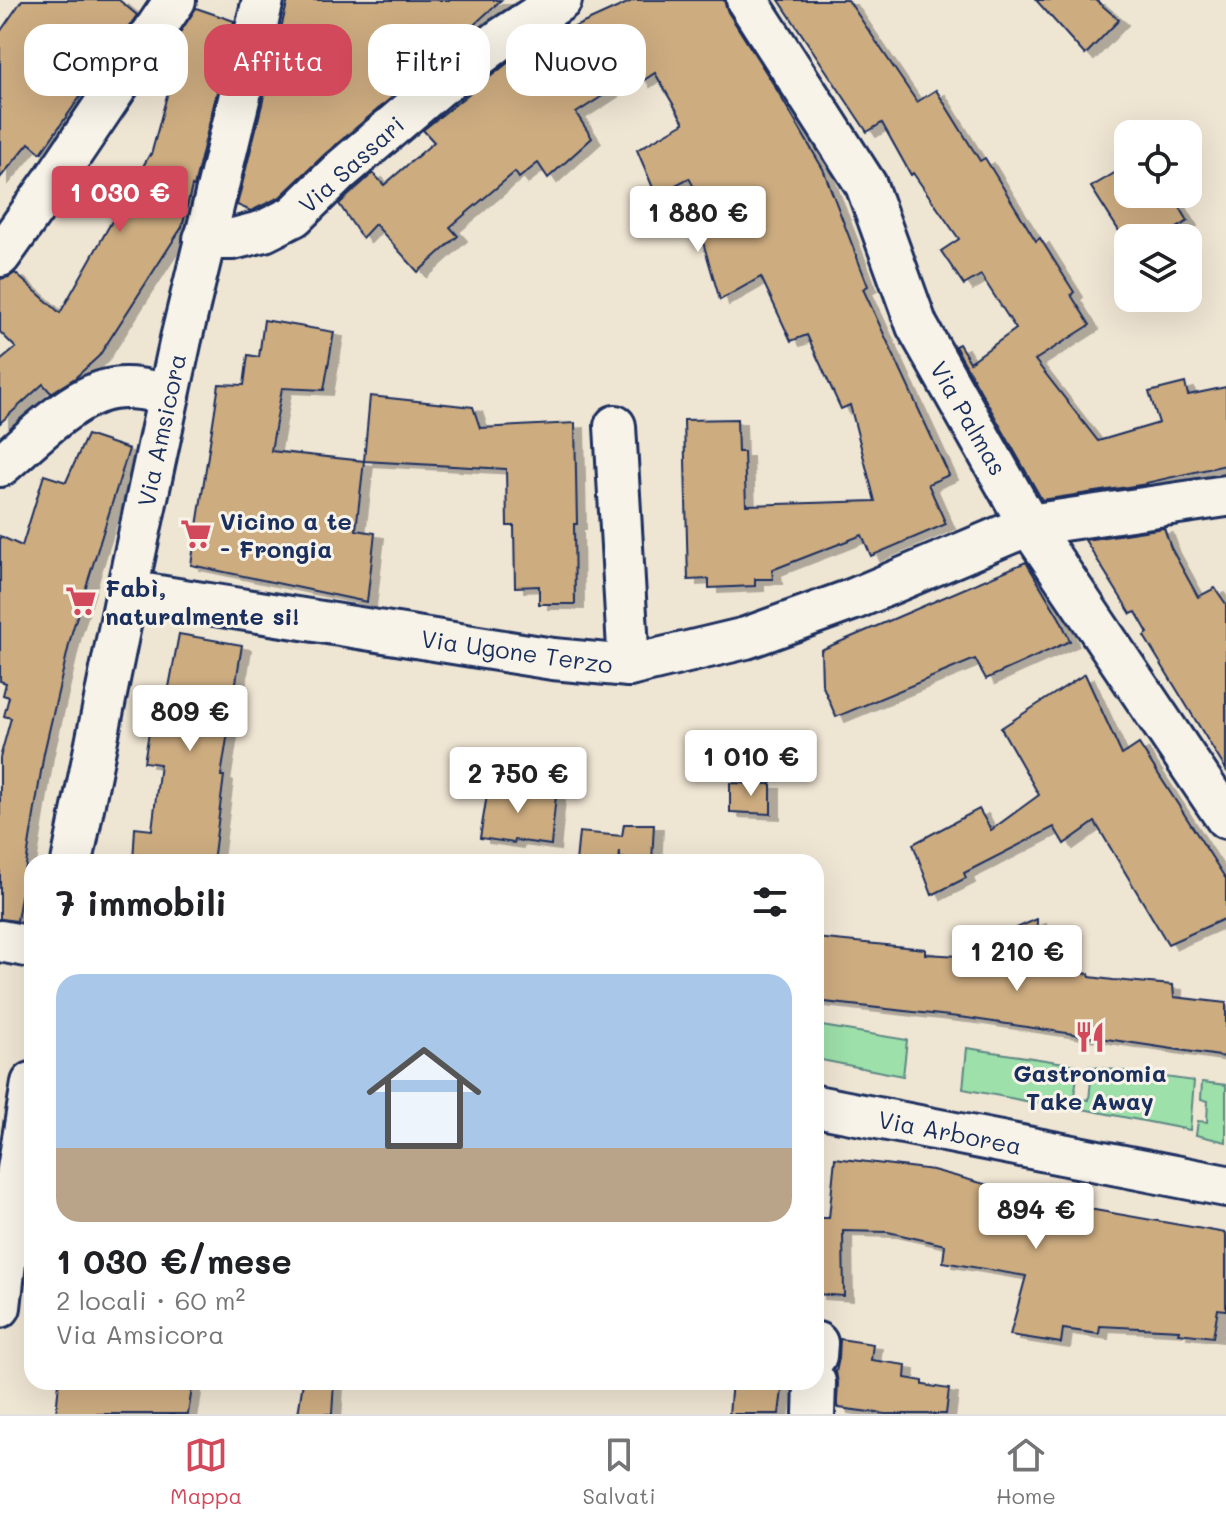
<!DOCTYPE html>
<html lang="it">
<head>
<meta charset="utf-8">
<style>
	body { margin:0; font-family:Mali,sans-serif; background:#f2f2f2; color:#202124; height:100vh; display:flex; flex-direction:column; font-size:30px; white-space:nowrap }
	* { box-sizing:border-box; margin:0 }
	p { font-size:26px; color:#757577 }
	.icon { flex:none; width:44px; height:44px; fill:none; stroke:currentColor; stroke-width:2; stroke-linecap:round; stroke-linejoin:round }
	.map { position:relative; flex:1; overflow:hidden }
	.drawer { position:absolute; left:24px; top:854px; width:800px; height:536px; display:flex; flex-direction:column; background:#fff; border-radius:24px; box-shadow:0 8px 32px #0002 }
	.drawer>* { flex:none }
	.guide { position:absolute; left:24px; top:24px; width:800px; height:72px; display:flex; gap:16px }
	.buttons { position:absolute; left:1114px; top:120px; display:grid; gap:16px }
	.buttons a { display:grid; place-items:center; width:88px; height:88px; border-radius:16px; background:#fff; box-shadow:0 8px 32px #0002; font-size:40px }
	.price { position:absolute; translate:-50% -68px; padding:0 18px; border-radius:8px; background:#fff; color:#222; font-size:26px; line-height:52px; filter:drop-shadow(0 2px 4px #0008) }
	.price::after { content:''; position:absolute; left:50%; top:48px; width:24px; height:18px; margin-left:-12px; background:inherit; clip-path:polygon(0 0,100% 0,50% 100%) }
	.price.current { background:#d1495b; color:#fff }
	ul { padding:0; list-style:none }
	li { display:grid; align-content:center; gap:16px; height:424px; padding:0 32px }
	li+li { border-top:2px solid #e0e0e0 }
	li span { display:grid; place-items:center; height:248px; border-radius:24px; color:#555 }
	li>.icon { margin-inline-start:auto }
	span .icon { width:144px; height:144px; fill:#fffc; stroke-width:1 }
	li b { font-size:34px }
	h2 { display:flex; justify-content:space-between; align-items:center; height:96px; padding:0 32px; font-size:34px }
	.tag { padding:0 28px; border-radius:24px; background:#fff; box-shadow:0 8px 32px #0002; font-size:28px; line-height:72px }
	.tag.current { background:#d1495b; color:#fff }
	.tab-bar { display:flex; justify-content:space-around; align-items:center; height:112px; border-top:2px solid #e0e0e0; background:#fff; font-size:22px; color:#757577 }
	.tab-bar a { display:grid; justify-items:center; gap:4px }
	.tab-bar .current { color:#d1495b }
	.map>svg:first-child { display:block }
</style>
</head>
<body>
<div class="map">
<svg width="1226" height="1414" viewBox="0 0 1226 1414">
	<defs>
		<filter id="shadow"><feDropShadow dx="9" dy="5" stdDeviation="0" flood-color="#0004"/></filter>
	</defs>
	<rect width="100%" height="100%" fill="#efe5d3"/>
	<filter id="ink" filterUnits="userSpaceOnUse"><feTurbulence type="fractalNoise" baseFrequency=".0125" numOctaves="2"/><feDisplacementMap in="SourceGraphic" scale="16" xChannelSelector="R" yChannelSelector="G"/><feConvolveMatrix kernelMatrix="1 2 1 2 8 2 1 2 1" color-interpolation-filters="sRGB"/></filter>
	<g filter="url(#ink)">
		<!-- green -->
		<g fill="#9de0aa" stroke="#5c8884" stroke-width="2">
			<polygon points="816,1025 907,1040 903,1076 816,1059"/>
			<polygon points="967,1048 1078,1065 1073,1110 963,1089"/>
			<polygon points="1087,1066 1194,1081 1190,1130 1082,1109 1083,1099 1089,1100 1091,1079 1085,1077"/>
			<polygon points="1202,1082 1226,1085 1226,1142 1196,1135 1198,1121 1207,1122 1208,1101 1201,1099"/>
		</g>
		<!-- building -->
		<g fill="#cdac80" stroke="#1b2f5e" stroke-width="2" filter="url(#shadow)">
			<polygon points="22,0 119,0 137,15 41,153 29,143 0,178 0,32"/>
			<polygon points="288,0 501,0 429,66 325,154 280,197 251,211 237,205"/>
			<polygon points="634,0 724,0 728,12 774,85 823,169 868,286 863,289 949,475 928,484 946,524 871,556 862,535 772,570 773,579 755,579 755,586 709,588 709,579 688,580 684,420 737,419 738,452 744,452 746,505 875,501 850,405 841,409 807,335 791,341 761,277 720,300 702,239 718,231 689,178 656,195 637,150 684,123 655,73 641,82 637,74 576,113 592,138 548,178 538,163 519,178 515,172 450,227 458,236 418,272 375,224 362,238 339,204 373,173 384,185 434,142 423,130 514,58 566,24 570,29"/>
			<polygon points="779,0 848,0 917,102 936,90 980,161 985,158 1036,241 1040,238 1074,292 1071,295 1090,325 1035,360 1098,441 1159,423 1149,392 1185,383 1188,395 1226,387 1226,465 1146,483 1147,484 1042,500 955,346 959,344 970,362 1016,329 981,275 964,285 941,251 959,239 913,173 911,175 882,123 867,132"/>
			<polygon points="1036,0 1096,0 1119,20 1085,55"/>
			<polygon points="196,8 234,21 194,187 192,186 182,227 99,356 75,378 51,393 43,384 0,423 0,361 16,348 0,332 0,279 9,277 15,273 60,313 150,154 151,155 177,58 166,54"/>
			<polygon points="1128,165 1128,194 1172,194 1188,221 1161,238 1128,238 1128,245 1091,187"/>
			<polygon points="264,320 334,332 324,390 282,388 271,451 364,461 356,530 375,533 367,602 191,565 219,384 244,385 248,355 259,357"/>
			<polygon points="370,396 473,407 480,428 575,423 577,524 574,524 575,604 539,604 539,586 515,587 514,526 507,526 506,469 364,461"/>
			<polygon points="87,435 129,449 72,632 44,753 17,921 0,919 0,758 11,718 4,716 9,697 3,695 6,683 0,681 0,536 22,546 44,475 66,482"/>
			<polygon points="1164,528 1171,548 1198,597 1215,588 1226,604 1226,770 1144,636 1148,633 1136,612 1131,614 1085,540"/>
			<polygon points="1026,562 1060,619 1070,641 986,679 975,659 836,717 822,684 821,650"/>
			<polygon points="179,634 242,645 221,776 224,776 213,862 133,862 135,828 152,830 160,764 144,762 155,697 167,698"/>
			<polygon points="1085,674 1122,755 1139,744 1226,879 1226,918 1168,944 1095,822 1064,844 1054,827 964,873 966,878 932,895 913,844 979,809 991,830 1039,795 1001,728"/>
			<polygon points="489,782 542,791 541,793 556,795 551,845 515,840 514,843 480,838"/>
			<polygon points="730,783 771,784 771,814 730,812"/>
			<polygon points="624,824 654,824 652,862 620,858 620,851 619,862 576,862 579,832 622,836"/>
			<polygon points="1037,919 1036,966 1089,974 1090,977 1113,980 1173,985 1174,997 1226,1003 1226,1057 967,1018 816,1001 816,938 925,949 925,954 996,958 994,938"/>
			<polygon points="835,1158 933,1170 1055,1203 1226,1233 1226,1310 1218,1309 1213,1337 1178,1333 1179,1330 1100,1326 1099,1334 1063,1329 1061,1343 1010,1335 1026,1276 943,1262 945,1245 888,1232 843,1231 844,1296 816,1294 816,1218 829,1218"/>
			<polygon points="840,1339 873,1344 871,1360 906,1365 905,1378 923,1381 923,1385 949,1389 946,1414 885,1414 839,1408 837,1402 838,1383 836,1372 839,1358"/>
			<polygon points="59,1382 193,1382 188,1414 56,1414"/>
			<polygon points="303,1382 334,1382 332,1414 298,1414"/>
			<polygon points="732,1382 783,1382 779,1414 729,1414"/>
		</g>
		<g fill="none" stroke-linecap="round" stroke-linejoin="round">
			<defs>
				<g id="minor">
					<polyline points="747,0 866,185 917,326 1029,525 1226,818"/>
					<polyline points="204,239 233,239 264,231 294,216 340,171 436,89 501,39 561,0"/>
					<polyline points="0,256 54,180 175,0"/>
					<polyline points="615,426 629,666"/>
					<path d="M0 466C30 441 74 394 113 389 133 386 151 391 169 395"/>
					<polyline points="127,591 553,659 629,666 746,638 854,599 1029,525 1226,496"/>
					<polyline points="72,862 127,591 181,339 263,0"/>
					<polyline points="0,941 32,947"/>
					<polyline points="816,1106 1226,1186"/>
					<polyline points="0,1307 10,1218 32,1083"/>
					<polyline points="816,1356 817,1343"/>
					<polyline points="814,1414 815,1382"/>
				</g>
			</defs>
			<!-- minor casing -->
			<use href="#minor" stroke="#1b2f5e" stroke-width="46"/>
			<!-- minor -->
			<use href="#minor" stroke="#f7f3e8" stroke-width="40"/>
		</g>
	</g>
	<!-- icons -->
	<defs>
		<symbol id="supermarket-bare" viewBox="-9 -9 18 18"><path d="M-6-5.5h2.5l.6 2H6L4.5 2H-2.5L-4.4-4H-6ZM-1.5 3.2a1.3 1.3 0 1 0 .1 0ZM3 3.2a1.3 1.3 0 1 0 .1 0Z" fill="#d1495b" stroke="#f7f3e8" stroke-width="2.5" paint-order="stroke"/></symbol>
		<symbol id="restaurant-bare" viewBox="-9 -9 18 18"><path d="M-5-6h1v4h1v-4h1v4h1v-4h1v5L-1.5 .5V6h-2V.5L-5-1ZM5-6V6H3V1.5H1.5Q1.5-4 5-6Z" fill="#d1495b" stroke="#f7f3e8" stroke-width="2.5" paint-order="stroke"/></symbol>
	</defs>
	<g fill-rule="evenodd">
		<use href="#supermarket-bare" x="174" y="512" width="44" height="44"/>
		<use href="#supermarket-bare" x="59" y="579" width="44" height="44"/>
		<use href="#restaurant-bare" x="1068" y="1015" width="44" height="44"/>
	</g>
	<g text-anchor="middle" dominant-baseline="central" stroke-width="6" stroke-linejoin="round" paint-order="stroke">
		<!-- street labels -->
		<g font-size="24" fill="#1b2f5e" stroke="#f7f3e8">
			<text transform="translate(351 164) rotate(-42)">Via Sassari</text>
			<text transform="translate(969 418) rotate(60)">Via Palmas</text>
			<text transform="translate(161 430) rotate(-78)">Via Amsicora</text>
			<text transform="translate(517 651) rotate(8)">Via Ugone Terzo</text>
			<text transform="translate(950 1132) rotate(11)">Via Arborea</text>
		</g>
		<!-- poi labels -->
		<g font-size="24" font-weight="bold" fill="#1b2f5e" stroke="#f7f3e8" text-anchor="start">
			<text x="220" y="520">Vicino a te<tspan x="220" dy="28">- Frongia</tspan></text>
			<text x="105" y="587">Fabì,<tspan x="105" dy="28">naturalmente si!</tspan></text>
			<text x="1090" y="1072" text-anchor="middle">Gastronomia<tspan x="1090" dy="28">Take Away</tspan></text>
		</g>
	</g>
</svg>
<div class="buttons">
<a><svg class="icon" aria-label="locate" viewBox="0 0 24 24"><circle cx="12" cy="12" r="6"/><path d="M12 2v4M12 18v4M2 12h4M18 12h4"/></svg></a>
<a><svg class="icon" aria-label="layers" viewBox="0 0 24 24"><path d="M12 4l9 5-9 5-9-5zM3 14l9 5 9-5"/></svg></a>
</div>
<b class="price current" style="left:120px;top:234px">1 030 €</b>
<b class="price" style="left:698px;top:254px">1 880 €</b>
<b class="price" style="left:190px;top:753px">809 €</b>
<b class="price" style="left:751px;top:798px">1 010 €</b>
<b class="price" style="left:518px;top:815px">2 750 €</b>
<b class="price" style="left:1017px;top:993px">1 210 €</b>
<b class="price" style="left:1036px;top:1251px">894 €</b>
<div class="guide">
<a class="tag">Compra</a>
<a class="tag current">Affitta</a>
<a class="tag">Filtri</a>
<a class="tag">Nuovo</a>
</div>
<section class="drawer">
<h2>7 immobili<svg class="icon" aria-label="filters" viewBox="0 0 24 24"><path d="M4 7h16M4 17h16"/><circle cx="9" cy="7" r="2"/><circle cx="15" cy="17" r="2"/></svg></h2>
<ul>
<li><span style="background:linear-gradient(#a9c7e8 70%,#b9a48a 0)"><svg class="icon" aria-label="home" viewBox="0 0 24 24"><path d="M3 11l9-7 9 7M6 9v11h12V9"/></svg></span><div><b>1 030 €/mese</b><p>2 locali · 60 m²</p><p>Via Amsicora</p></div></li>
</ul>
</section>
</div>
<nav class="tab-bar">
<a class="current"><svg class="icon" aria-label="map" viewBox="0 0 24 24"><path d="M3 6l6-2 6 2 6-2v14l-6 2-6-2-6 2zM9 4v14M15 6v14"/></svg>Mappa</a>
<a><svg class="icon" aria-label="saved" viewBox="0 0 24 24"><path d="M7 4h10v16l-5-4-5 4z"/></svg>Salvati</a>
<a><svg class="icon" aria-label="home" viewBox="0 0 24 24"><path d="M3 11l9-7 9 7M6 9v11h12V9"/></svg>Home</a>
</nav>
</body>
</html>
